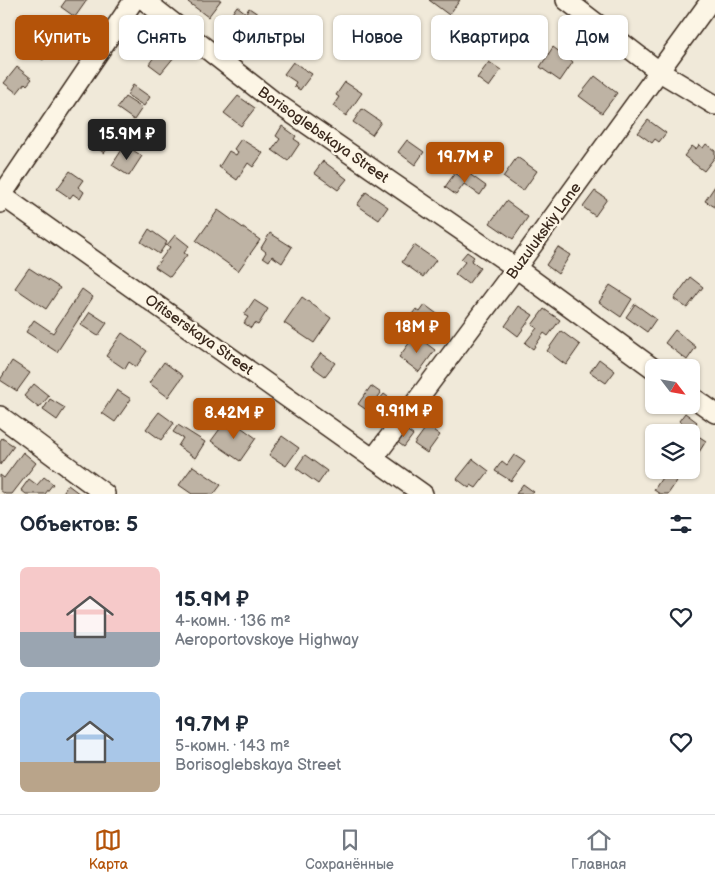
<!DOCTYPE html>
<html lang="ru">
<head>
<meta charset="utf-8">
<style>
	body { margin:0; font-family:"Balsamiq Sans",sans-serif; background:#f6f6f7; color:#1f2937; height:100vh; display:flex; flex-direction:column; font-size:19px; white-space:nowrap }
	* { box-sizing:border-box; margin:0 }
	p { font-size:16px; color:#747a83 }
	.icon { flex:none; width:28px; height:28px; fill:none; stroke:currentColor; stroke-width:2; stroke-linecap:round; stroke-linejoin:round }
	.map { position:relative; height:494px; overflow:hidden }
	.sheet { display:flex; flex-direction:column; background:#fff; flex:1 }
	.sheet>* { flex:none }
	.banner { position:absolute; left:15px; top:15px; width:685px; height:45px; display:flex; gap:10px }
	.needle { width:32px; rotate:121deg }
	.fabs { position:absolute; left:645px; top:359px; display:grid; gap:10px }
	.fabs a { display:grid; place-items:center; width:55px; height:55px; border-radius:8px; background:#fff; box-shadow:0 1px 4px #0004; font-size:25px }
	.price { position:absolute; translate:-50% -42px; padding:0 11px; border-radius:5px; background:#b45309; color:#fff; font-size:16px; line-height:32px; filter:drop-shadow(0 1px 2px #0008) }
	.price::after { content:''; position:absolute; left:50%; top:30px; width:15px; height:11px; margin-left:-8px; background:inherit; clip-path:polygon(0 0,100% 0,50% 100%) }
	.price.selected { background:#222; color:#fff }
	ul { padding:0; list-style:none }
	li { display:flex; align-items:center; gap:15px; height:125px; padding:0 20px }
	li span { display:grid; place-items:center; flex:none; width:140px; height:100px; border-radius:8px; color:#555 }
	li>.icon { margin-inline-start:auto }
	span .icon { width:60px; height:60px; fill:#fffc; stroke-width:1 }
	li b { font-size:21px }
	h2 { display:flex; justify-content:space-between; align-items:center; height:60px; padding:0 20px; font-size:21px }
	.pill { padding:0 18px; border-radius:8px; background:#fff; box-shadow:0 1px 4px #0004; font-size:18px; line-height:45px }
	.pill.selected { background:#b45309; color:#fff }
	.tab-bar { display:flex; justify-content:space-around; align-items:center; height:70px; border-top:1px solid #e0e1e3; background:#fff; font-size:14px; color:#747a83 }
	.tab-bar a { display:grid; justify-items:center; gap:2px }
	.tab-bar .selected { color:#b45309 }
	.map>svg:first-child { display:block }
</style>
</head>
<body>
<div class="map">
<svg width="715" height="494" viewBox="0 0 715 494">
	<rect width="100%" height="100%" fill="#f0e9d9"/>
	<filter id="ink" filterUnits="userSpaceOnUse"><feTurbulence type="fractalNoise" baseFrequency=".02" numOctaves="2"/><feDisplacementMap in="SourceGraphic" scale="10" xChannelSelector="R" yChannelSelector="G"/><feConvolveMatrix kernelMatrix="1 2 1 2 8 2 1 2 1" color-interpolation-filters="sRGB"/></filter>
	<g filter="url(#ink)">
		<!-- building -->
		<g fill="#beb3a4" stroke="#3b2a1e">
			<polygon points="66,0 87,0 75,17 61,7"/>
			<polygon points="189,0 221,0 208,17 188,2"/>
			<polygon points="429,0 460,0 449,15"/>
			<polygon points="237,6 246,13 249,8 258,14 243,35 226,22"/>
			<polygon points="47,20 63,30 63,35 58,37 58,42 54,44 39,33"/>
			<polygon points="258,23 277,36 271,45 265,41 257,54 243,44"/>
			<polygon points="540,26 546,30 537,42 531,37"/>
			<polygon points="474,28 483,34 476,44 467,38"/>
			<polygon points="40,36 53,46 43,60 30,51"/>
			<polygon points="162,46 175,56 161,73 149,64"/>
			<polygon points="553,47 573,62 560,81 540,67"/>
			<polygon points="293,62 312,74 300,90 294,86 296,82 284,74"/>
			<polygon points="489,62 501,70 489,87 477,78"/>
			<polygon points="17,67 32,79 27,85 25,83 17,93 4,83"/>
			<polygon points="595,76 617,93 602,113 579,96"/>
			<polygon points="345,82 362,93 346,116 333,106 339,97 336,95"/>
			<polygon points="133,85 150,97 144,106 127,95"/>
			<polygon points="238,96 255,108 241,126 224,113"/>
			<polygon points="125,97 142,108 134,120 117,108"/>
			<polygon points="362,109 381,122 372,135 353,122"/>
			<polygon points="648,120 666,133 659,142 655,139 652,143 638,133"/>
			<polygon points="282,126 296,136 294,139 300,143 288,161 272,150 280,139 276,136"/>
			<polygon points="103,129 118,140 113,147 110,146 104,153 92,144"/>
			<polygon points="241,139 263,153 253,167 248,163 237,180 219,167 229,151 236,155 238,152 234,149"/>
			<polygon points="407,140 424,152 415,165 398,152"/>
			<polygon points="706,144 715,151 715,157 704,171 684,156 692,146 696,149 699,145 703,148"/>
			<polygon points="125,145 142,156 129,176 112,165"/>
			<polygon points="517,157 537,171 523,191 503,177"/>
			<polygon points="323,161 347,179 338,190 314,173"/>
			<polygon points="70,171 83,180 78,187 84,192 80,199 73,194 70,198 57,189"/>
			<polygon points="455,173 464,179 468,173 486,186 480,195 464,184 456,195 445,187"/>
			<polygon points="715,186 715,207 705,201"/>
			<polygon points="595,191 607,199 595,216 583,207"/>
			<polygon points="366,192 388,207 379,220 357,205"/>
			<polygon points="506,201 528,217 513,239 490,223"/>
			<polygon points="218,210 260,240 238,271 196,241"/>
			<polygon points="149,229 167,242 159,254 141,242"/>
			<polygon points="270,233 292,247 282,263 272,256 269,261 263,257 266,252 261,248"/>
			<polygon points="175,235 189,246 184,253 187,255 170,277 155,267 170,247 167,245"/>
			<polygon points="414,245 436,260 423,277 402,262"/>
			<polygon points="558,247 570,255 558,274 546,265"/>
			<polygon points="467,252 474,257 471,261 480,268 468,284 455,274 465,262 461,259"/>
			<polygon points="29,268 60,288 46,309 15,288"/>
			<polygon points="690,277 703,287 687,308 674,299"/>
			<polygon points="610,285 632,299 621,317 599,302"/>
			<polygon points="82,289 93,297 57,352 26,332 34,320 53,333"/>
			<polygon points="302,297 331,318 314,343 284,323"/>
			<polygon points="254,300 268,309 258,325 254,323 251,328 244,323 248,317 244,315"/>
			<polygon points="635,304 656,319 647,332 626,317"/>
			<polygon points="425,305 444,319 433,334 426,329 423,334 406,322 416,309 420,312"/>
			<polygon points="519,306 533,315 518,336 505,326"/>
			<polygon points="544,309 560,320 548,336 544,333 533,349 525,343 537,328 532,325"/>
			<polygon points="90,312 107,323 98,336 81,325"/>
			<polygon points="675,330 696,347 687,360 665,343"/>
			<polygon points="561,331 580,345 566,365 547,351"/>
			<polygon points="122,333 147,351 136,367 129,362 125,369 106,356"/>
			<polygon points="415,335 435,350 419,372 399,357"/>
			<polygon points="321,353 335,363 325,376 311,366"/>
			<polygon points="599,359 615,371 606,383 590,372"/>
			<polygon points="12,361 30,373 17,391 0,380"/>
			<polygon points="164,362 183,376 168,397 149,383"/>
			<polygon points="34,384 49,396 39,408 24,396"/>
			<polygon points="371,386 381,393 368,411 358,404"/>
			<polygon points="117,390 131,399 115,422 102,413"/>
			<polygon points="384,394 392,400 378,419 369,412"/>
			<polygon points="50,399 65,408 57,420 43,410"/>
			<polygon points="159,412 174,423 161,440 146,429"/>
			<polygon points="685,413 697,422 691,430 679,421"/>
			<polygon points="228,418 256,438 240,461 211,441"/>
			<polygon points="178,425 205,442 195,458 178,446 183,438 173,432"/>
			<polygon points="427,426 440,435 427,453 414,444"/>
			<polygon points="405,429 413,435 404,447 396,441"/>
			<polygon points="692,432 706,441 699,452 691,447"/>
			<polygon points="282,436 299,448 286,466 269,455"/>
			<polygon points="2,438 14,446 0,465 0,441"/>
			<polygon points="23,452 36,463 12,494 5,494 0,490 0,475 4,478"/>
			<polygon points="305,455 327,471 318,484 296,468"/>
			<polygon points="514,455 525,462 511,481 495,471 502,461 507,465"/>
			<polygon points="473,459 489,471 476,488 471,485 469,488 457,479"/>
			<polygon points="193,466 221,485 214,494 192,494 179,485"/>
			<polygon points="665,473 677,481 668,494 660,494 654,490"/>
			<polygon points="44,477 53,484 45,494 26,494 21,490 29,479 37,485"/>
			<polygon points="523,484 534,492 532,494 516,494"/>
			<polygon points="68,485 80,494 62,494"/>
		</g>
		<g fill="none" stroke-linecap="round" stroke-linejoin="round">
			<defs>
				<g id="minor">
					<polyline points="144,0 272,100 516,268 654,369"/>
					<polyline points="566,0 660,72 715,105"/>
					<polyline points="0,194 423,494"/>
					<polyline points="0,203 2,195 134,0"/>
					<polyline points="691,396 715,413"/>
					<polyline points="0,416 105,494"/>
					<polyline points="373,459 516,268 711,0"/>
				</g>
			</defs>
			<!-- minor casing -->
			<use href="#minor" stroke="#3b2a1e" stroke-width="22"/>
			<!-- minor -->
			<use href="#minor" stroke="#fcf5e5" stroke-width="19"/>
		</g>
	</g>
	<g text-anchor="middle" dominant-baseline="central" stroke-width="5" stroke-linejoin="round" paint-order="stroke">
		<!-- street labels -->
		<g font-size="15" fill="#3b2a1e" stroke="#fcf5e5">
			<text transform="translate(323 135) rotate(35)">Borisoglebskaya Street</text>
			<text transform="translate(544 231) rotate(-54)">Buzulukskiy Lane</text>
			<text transform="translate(199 335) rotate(35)">Ofitserskaya Street</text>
		</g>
	</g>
</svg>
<div class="fabs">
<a><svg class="needle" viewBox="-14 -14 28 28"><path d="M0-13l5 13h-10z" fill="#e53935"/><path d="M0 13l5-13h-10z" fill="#747a83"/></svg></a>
<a><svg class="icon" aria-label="layers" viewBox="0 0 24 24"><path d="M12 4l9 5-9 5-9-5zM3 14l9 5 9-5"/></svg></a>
</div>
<b class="price selected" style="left:127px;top:161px">15.9M ₽</b>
<b class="price" style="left:465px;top:184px">19.7M ₽</b>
<b class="price" style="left:417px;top:354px">18M ₽</b>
<b class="price" style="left:404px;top:438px">9.91M ₽</b>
<b class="price" style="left:234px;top:440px">8.42M ₽</b>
<div class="banner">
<a class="pill selected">Купить</a>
<a class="pill">Снять</a>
<a class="pill">Фильтры</a>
<a class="pill">Новое</a>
<a class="pill">Квартира</a>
<a class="pill">Дом</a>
</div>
</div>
<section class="sheet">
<h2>Объектов: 5<svg class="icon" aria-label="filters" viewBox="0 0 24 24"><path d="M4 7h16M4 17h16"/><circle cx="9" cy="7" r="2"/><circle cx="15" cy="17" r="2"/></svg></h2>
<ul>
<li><span style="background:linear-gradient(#f6c9c9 65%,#9aa5b1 0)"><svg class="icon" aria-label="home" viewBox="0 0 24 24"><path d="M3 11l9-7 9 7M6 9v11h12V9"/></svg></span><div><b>15.9M ₽</b><p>4-комн. · 136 m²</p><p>Aeroportovskoye Highway</p></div><svg class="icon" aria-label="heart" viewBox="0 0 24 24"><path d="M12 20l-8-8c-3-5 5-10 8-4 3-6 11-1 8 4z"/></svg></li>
<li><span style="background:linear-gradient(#a9c7e8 70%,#b9a48a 0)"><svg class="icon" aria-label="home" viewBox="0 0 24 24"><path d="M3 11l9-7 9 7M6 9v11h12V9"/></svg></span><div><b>19.7M ₽</b><p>5-комн. · 143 m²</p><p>Borisoglebskaya Street</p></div><svg class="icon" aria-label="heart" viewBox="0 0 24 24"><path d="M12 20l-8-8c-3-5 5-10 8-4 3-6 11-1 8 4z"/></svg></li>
</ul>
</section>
<nav class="tab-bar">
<a class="selected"><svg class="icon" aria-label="map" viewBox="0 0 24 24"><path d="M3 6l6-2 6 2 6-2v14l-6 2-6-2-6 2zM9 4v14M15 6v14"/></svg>Карта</a>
<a><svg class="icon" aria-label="saved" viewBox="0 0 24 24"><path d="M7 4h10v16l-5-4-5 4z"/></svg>Сохранённые</a>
<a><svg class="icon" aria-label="home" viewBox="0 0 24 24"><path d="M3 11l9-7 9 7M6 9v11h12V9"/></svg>Главная</a>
</nav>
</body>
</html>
